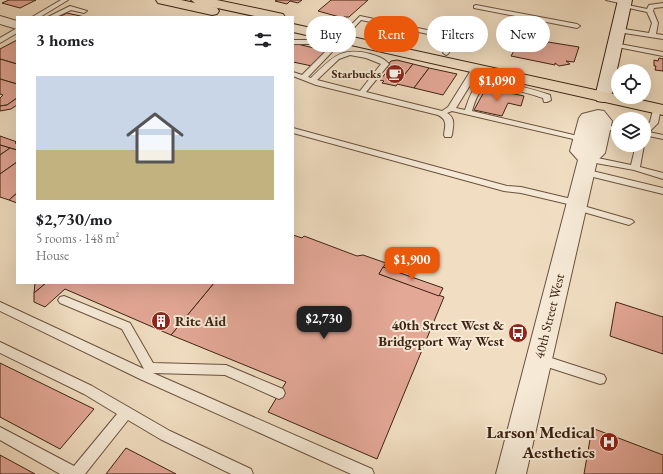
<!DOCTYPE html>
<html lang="en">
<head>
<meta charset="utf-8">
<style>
	body { margin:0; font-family:"EB Garamond",serif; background:#f2f2f2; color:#202124; height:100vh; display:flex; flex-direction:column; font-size:15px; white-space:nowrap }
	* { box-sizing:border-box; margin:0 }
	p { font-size:13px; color:#757577 }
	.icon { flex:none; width:22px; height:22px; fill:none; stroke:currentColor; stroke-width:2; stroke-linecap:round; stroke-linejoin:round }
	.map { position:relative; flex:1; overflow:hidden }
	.sheet { position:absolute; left:16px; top:16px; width:278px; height:268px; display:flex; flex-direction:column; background:#fff; border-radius:0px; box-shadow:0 4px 16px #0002 }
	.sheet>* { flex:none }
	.guide { position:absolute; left:306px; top:16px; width:297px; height:36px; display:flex; gap:8px }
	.buttons { position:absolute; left:611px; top:64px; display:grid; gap:8px }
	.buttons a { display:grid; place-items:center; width:40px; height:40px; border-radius:50%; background:#fff; box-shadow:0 4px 16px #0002; font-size:20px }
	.price { position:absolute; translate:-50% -34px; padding:0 9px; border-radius:8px; background:#ea580c; color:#fff; font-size:13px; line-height:26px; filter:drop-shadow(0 1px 2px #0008) }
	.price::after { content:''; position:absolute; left:50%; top:24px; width:12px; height:9px; margin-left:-6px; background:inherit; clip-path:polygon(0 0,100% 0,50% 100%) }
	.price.on { background:#222; color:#fff }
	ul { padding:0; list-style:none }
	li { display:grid; align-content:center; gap:8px; height:212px; padding:0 20px }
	li span { display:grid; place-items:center; height:124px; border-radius:0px; color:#555 }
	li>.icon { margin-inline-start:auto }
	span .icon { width:72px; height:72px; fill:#fffc; stroke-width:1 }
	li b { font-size:17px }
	h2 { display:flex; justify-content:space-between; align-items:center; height:48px; padding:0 20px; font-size:17px }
	.chip { padding:0 14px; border-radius:18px; background:#fff; box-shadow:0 4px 16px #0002; font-size:14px; line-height:36px }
	.chip.on { background:#ea580c; color:#fff }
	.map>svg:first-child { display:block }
</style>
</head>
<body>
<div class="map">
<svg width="663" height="474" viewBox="0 0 663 474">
	<rect width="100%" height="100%" fill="#f1dec2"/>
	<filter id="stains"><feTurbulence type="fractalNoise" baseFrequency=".005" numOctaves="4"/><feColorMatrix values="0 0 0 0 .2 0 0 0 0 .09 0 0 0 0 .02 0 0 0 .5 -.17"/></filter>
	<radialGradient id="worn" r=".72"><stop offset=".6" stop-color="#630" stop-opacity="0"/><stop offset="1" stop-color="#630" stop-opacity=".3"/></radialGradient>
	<!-- building -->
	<g fill="#e4a897" stroke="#3d2313">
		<polygon points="9,0 36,0 20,8 2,3"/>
		<polygon points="277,0 302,0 298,3 290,1 287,4 275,1"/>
		<polygon points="331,0 368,0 349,17 344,17 343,18 318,11"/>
		<polygon points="67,13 85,17 59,17"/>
		<polygon points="521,39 547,44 548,42 579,47 574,62 566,61 570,64 559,66 555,63 555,65 511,56"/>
		<polygon points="17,40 17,64 0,59 0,49"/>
		<polygon points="293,43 327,51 312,66 293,62"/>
		<polygon points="659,58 663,59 663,71 655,70 656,66 654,66 654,60 658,61"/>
		<polygon points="0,59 17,64 17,84 0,79"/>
		<polygon points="397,60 413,64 396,86 382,83 384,81 380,80 390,68 386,67 391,61"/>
		<polygon points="413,64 429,68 414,88 397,84"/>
		<polygon points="429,68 457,74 443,95 414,88"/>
		<polygon points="0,79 17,84 17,98 7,105 0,106 0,98 3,95 0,94"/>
		<polygon points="486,88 524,96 521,106 508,103 502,116 474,110"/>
		<polygon points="17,98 17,105 11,109 0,111 0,106 7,105"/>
		<polygon points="0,136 17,142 15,143 17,144 17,150 0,145"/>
		<polygon points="0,145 10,148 0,155"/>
		<polygon points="10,148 17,150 17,162 0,174 0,155"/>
		<polygon points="17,162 17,193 9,200 0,197 0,174"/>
		<polygon points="17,193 17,203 9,200"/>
		<polygon points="293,235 302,238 304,236 357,256 363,255 386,263 379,274 444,297 377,459 268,412 286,382 171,335 214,283 293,283"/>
		<polygon points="383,267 443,288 439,296 379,274"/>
		<polygon points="35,283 46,283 34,293"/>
		<polygon points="46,283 214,283 171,335 65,289 45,307 34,302 34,293"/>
		<polygon points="616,302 663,317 663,354 610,336"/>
		<polygon points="0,363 94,409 60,449 0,417"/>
		<polygon points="592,428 663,455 663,474 584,474"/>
		<polygon points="126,448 176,474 106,474"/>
		<polygon points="0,455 35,474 0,474"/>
	</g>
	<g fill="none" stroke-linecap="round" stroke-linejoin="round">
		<defs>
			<g id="service">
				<polygon points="61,0 68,0 40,17 32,17"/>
				<polygon points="606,0 622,0 627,2 624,4"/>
				<polygon points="663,3 663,7 654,8 653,11 658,23 656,34 663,35 663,39 618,32 615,30 618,28 649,33 652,23 647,12 620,6 623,4 647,9 649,5"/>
				<polygon points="476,5 577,24 580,26 577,28 474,8 474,6"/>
				<polygon points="70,6 87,11 84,13 71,10 56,17 48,17"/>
				<polygon points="360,16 456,36 459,38 448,54 446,55 443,53 452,39 361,20 349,33 345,33 345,31"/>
				<polygon points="17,28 17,33 0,43 0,38"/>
				<path d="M293 40H311L332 48V52L308 77 311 78C331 59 340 46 370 54 377 56 384 58 389 64L366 92 442 111 448 107 473 67H479L480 69 456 108 465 110C468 102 470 93 476 87 490 75 534 90 550 95L551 100 547 102H544L543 98C531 94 491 81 481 91 476 96 474 105 472 111L582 137 586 139 582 141 452 111 447 113C456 118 453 126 452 135L451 137H445L444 135C445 126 448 120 438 115L316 85 293 76V72L302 75 326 51 310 44H293ZM350 55 366 58 381 64 360 91 317 80 339 59Z"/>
				<polygon points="614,43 663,52 663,56 612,46 612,44"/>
				<polygon points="654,106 657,106 661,108 658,123 649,132 663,135 663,139 644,135 644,128 650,122"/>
				<polygon points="598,126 618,126 618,130 601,130 597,128"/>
				<polygon points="293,128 507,186 521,187 580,201 582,203 580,205 632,220 634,222 629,225 573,209 571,207 572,205 521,193 504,191 293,133"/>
				<polygon points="636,145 644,145 640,167 663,173 663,179 634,170 585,161 584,159 588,156 631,165"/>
				<polygon points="584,169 663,188 663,194 581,174 580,172 581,170"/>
				<polygon points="64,296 130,323 153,363 226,365 283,389 285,393 283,397 279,399 225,375 153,373 372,469 374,474 351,474 140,379 0,311 0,302 144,369 122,329 60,303 58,300 60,297"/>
				<polygon points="0,342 92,386 170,431 251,469 253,474 231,474 160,439 128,420 85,474 60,474 0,440 0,427 74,466 117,414 84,394 0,353"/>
				<polygon points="539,354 604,375 606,379 604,383 600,384 535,363 533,359 535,355"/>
			</g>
			<polygon id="minor" points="0,16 17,21 17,29 0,24"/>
			<polygon id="tertiary" points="598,110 604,111 612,121 605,153 597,161 526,474 496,474 578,160 570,151 579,118 582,114"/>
			<polygon id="secondary" points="618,0 632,0 611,97 609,101 603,102 597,101 595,97"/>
			<g id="primary">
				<polygon points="156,0 181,0 195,3 191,0 217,0 283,14 285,17 259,17 208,6 217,8 219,11 217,14 212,15 158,3"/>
				<polygon points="293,24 618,95 618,97 627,97 663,105 663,115 293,32"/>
			</g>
		</defs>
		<!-- service casing -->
		<use href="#service" stroke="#6a523f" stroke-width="2"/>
		<!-- minor casing -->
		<use href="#minor" stroke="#6a523f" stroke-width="2"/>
		<!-- tertiary casing -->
		<use href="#tertiary" stroke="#6a523f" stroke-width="2"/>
		<!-- secondary casing -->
		<use href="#secondary" stroke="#3d2313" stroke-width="2"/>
		<!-- primary casing -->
		<use href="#primary" stroke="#3d2313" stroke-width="2"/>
		<!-- service -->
		<use href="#service" fill="#f6ead7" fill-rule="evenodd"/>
		<!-- minor -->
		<use href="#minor" fill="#f6ead7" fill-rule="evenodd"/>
		<!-- tertiary -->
		<use href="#tertiary" fill="#f6ead7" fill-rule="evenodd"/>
		<!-- secondary -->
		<use href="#secondary" fill="#f6ead7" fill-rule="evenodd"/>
		<!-- primary -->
		<use href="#primary" fill="#f1dec2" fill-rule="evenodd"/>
	</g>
	<!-- icons -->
	<defs>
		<symbol id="cafe-disc" viewBox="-11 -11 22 22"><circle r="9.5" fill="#8f2418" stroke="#f6ead7"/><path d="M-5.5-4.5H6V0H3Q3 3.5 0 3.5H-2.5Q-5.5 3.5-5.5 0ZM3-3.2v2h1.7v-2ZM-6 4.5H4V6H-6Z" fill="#fff"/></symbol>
		<symbol id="building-disc" viewBox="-11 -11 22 22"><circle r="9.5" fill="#8f2418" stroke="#f6ead7"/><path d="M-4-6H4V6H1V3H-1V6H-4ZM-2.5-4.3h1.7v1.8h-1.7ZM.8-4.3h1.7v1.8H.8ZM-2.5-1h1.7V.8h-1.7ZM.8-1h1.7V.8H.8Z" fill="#fff"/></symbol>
		<symbol id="bus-disc" viewBox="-11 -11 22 22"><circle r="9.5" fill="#8f2418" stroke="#f6ead7"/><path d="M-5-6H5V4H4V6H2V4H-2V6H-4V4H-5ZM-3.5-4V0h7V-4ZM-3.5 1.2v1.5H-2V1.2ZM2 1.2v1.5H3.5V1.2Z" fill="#fff"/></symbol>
		<symbol id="hospital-disc" viewBox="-11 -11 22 22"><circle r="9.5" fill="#8f2418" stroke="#f6ead7"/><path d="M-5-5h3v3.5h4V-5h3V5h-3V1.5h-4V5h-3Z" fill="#fff"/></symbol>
	</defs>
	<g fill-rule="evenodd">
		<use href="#cafe-disc" x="384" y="63" width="22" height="22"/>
		<use href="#building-disc" x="150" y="310" width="22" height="22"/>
		<use href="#bus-disc" x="507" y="322" width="22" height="22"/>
		<use href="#hospital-disc" x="598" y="431" width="22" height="22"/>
	</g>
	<g text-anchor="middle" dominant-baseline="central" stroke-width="4" stroke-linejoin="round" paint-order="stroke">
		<!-- far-poi labels -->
		<g font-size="12" font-weight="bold" fill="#3d2313" stroke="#f6ead7" text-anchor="end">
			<text x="381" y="74">Starbucks</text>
		</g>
		<!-- street labels -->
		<g font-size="14" fill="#3d2313" stroke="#f6ead7">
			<text transform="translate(549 316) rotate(-76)">40th Street West</text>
		</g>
		<!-- poi labels -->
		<g font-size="14" font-weight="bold" fill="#3d2313" stroke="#f6ead7" text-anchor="start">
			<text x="175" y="321">Rite Aid</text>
			<text x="504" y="325" text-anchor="end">40th Street West &amp;<tspan x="504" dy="16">Bridgeport Way West</tspan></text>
		</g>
		<!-- near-poi labels -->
		<g font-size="17" font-weight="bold" fill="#3d2313" stroke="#f6ead7" text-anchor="end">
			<text x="595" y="432">Larson Medical<tspan x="595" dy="20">Aesthetics</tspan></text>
		</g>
	</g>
	<rect width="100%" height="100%" filter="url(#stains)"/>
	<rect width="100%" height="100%" fill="url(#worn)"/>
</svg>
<div class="buttons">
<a><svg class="icon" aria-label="locate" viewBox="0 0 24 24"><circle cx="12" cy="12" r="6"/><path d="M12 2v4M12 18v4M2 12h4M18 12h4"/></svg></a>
<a><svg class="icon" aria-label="layers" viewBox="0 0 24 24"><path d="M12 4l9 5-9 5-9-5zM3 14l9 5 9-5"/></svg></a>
</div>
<b class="price" style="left:497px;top:102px">$1,090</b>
<b class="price" style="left:412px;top:281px">$1,900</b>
<b class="price on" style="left:324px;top:340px">$2,730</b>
<div class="guide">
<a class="chip">Buy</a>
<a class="chip on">Rent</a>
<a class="chip">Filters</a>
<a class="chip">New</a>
</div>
<section class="sheet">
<h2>3 homes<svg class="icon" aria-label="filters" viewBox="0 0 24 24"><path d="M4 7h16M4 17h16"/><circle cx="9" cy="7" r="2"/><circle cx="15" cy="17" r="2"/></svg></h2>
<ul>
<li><span style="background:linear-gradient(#c9d6e8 60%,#c2b280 0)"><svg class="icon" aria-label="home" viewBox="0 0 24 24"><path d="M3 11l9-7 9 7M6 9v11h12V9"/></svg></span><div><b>$2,730/mo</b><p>5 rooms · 148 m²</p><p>House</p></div></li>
</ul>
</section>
</div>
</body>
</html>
